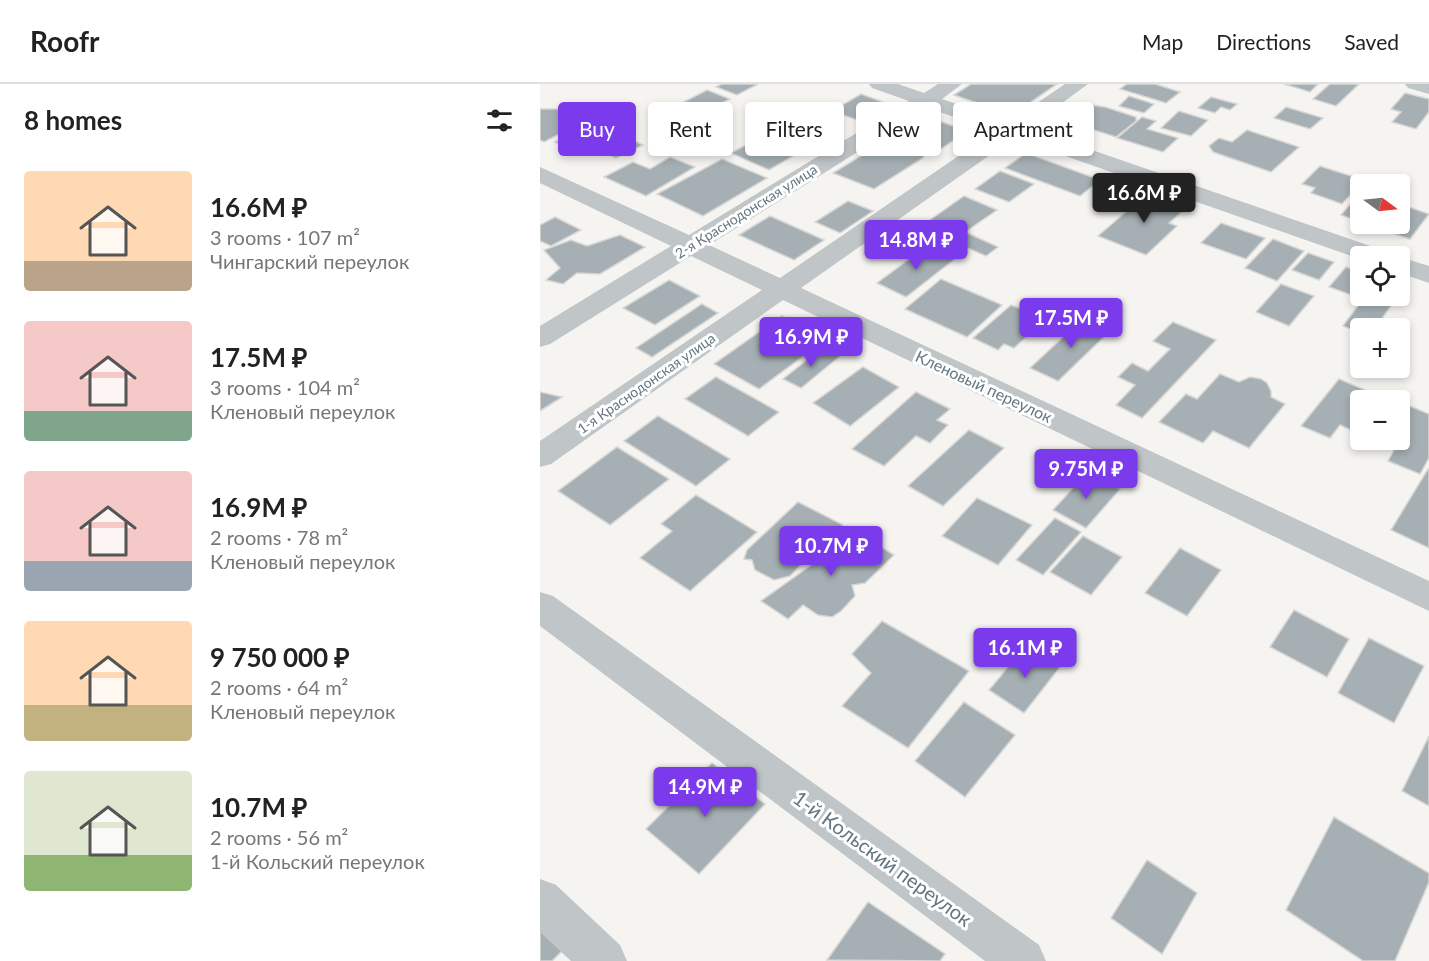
<!DOCTYPE html>
<html lang="en">
<head>
<meta charset="utf-8">
<style>
	body { margin:0; font-family:Lato,sans-serif; background:#f2f2f2; color:#222; height:100vh; display:flex; flex-direction:column; font-size:22px; white-space:nowrap }
	* { box-sizing:border-box; margin:0 }
	p { font-size:20px; color:#767676 }
	.icon { flex:none; width:33px; height:33px; fill:none; stroke:currentColor; stroke-width:2; stroke-linecap:round; stroke-linejoin:round }
	.map { position:relative; flex:1; overflow:hidden }
	.drawer { display:flex; flex-direction:column; background:#fff; width:540px }
	.drawer>* { flex:none }
	.hud { position:absolute; left:18px; top:18px; width:570px; height:54px; display:flex; gap:12px }
	.needle { width:39px; rotate:105deg }
	.controls { position:absolute; left:810px; top:90px; display:grid; gap:12px }
	.controls a { display:grid; place-items:center; width:60px; height:60px; border-radius:6px; background:#fff; box-shadow:0 3px 9px #0003; font-size:30px }
	.price { position:absolute; translate:-50% -51px; padding:0 14px; border-radius:6px; background:#7c3aed; color:#fff; font-size:20px; line-height:39px; filter:drop-shadow(0 2px 3px #0008) }
	.price::after { content:''; position:absolute; left:50%; top:36px; width:18px; height:14px; margin-left:-9px; background:inherit; clip-path:polygon(0 0,100% 0,50% 100%) }
	.price.active { background:#222; color:#fff }
	ul { padding:0; list-style:none }
	li { display:flex; align-items:center; gap:18px; height:150px; padding:0 24px }
	li span { display:grid; place-items:center; flex:none; width:168px; height:120px; border-radius:6px; color:#555 }
	li>.icon { margin-inline-start:auto }
	span .icon { width:72px; height:72px; fill:#fffc; stroke-width:1 }
	li b { font-size:26px }
	h2 { display:flex; justify-content:space-between; align-items:center; height:72px; padding:0 24px; font-size:26px }
	.chip { padding:0 21px; border-radius:6px; background:#fff; box-shadow:0 3px 9px #0003; font-size:21px; line-height:54px }
	.chip.active { background:#7c3aed; color:#fff }
	header { display:flex; align-items:center; gap:36px; box-sizing:border-box; height:84px; padding:0 30px; background:#fff; border-bottom:2px solid #e0e0e0 }
	header strong { font-size:28px }
	nav { display:flex; gap:33px; margin-inline-start:auto; font-size:21px }
	main { display:flex; flex:1; min-height:0 }
	.map>svg:first-child { display:block }
</style>
</head>
<body>
<header>
<strong>Roofr</strong>
<nav><a>Map</a><a>Directions</a><a>Saved</a></nav>
</header>
<main>
<section class="drawer">
<h2>8 homes<svg class="icon" aria-label="filters" viewBox="0 0 24 24"><path d="M4 7h16M4 17h16"/><circle cx="9" cy="7" r="2"/><circle cx="15" cy="17" r="2"/></svg></h2>
<ul>
<li><span style="background:linear-gradient(#ffd9b3 75%,#b9a48a 0)"><svg class="icon" aria-label="home" viewBox="0 0 24 24"><path d="M3 11l9-7 9 7M6 9v11h12V9"/></svg></span><div><b>16.6M ₽</b><p>3 rooms · 107 m²</p><p>Чингарский переулок</p></div></li>
<li><span style="background:linear-gradient(#f6c9c9 75%,#7fa58c 0)"><svg class="icon" aria-label="home" viewBox="0 0 24 24"><path d="M3 11l9-7 9 7M6 9v11h12V9"/></svg></span><div><b>17.5M ₽</b><p>3 rooms · 104 m²</p><p>Кленовый переулок</p></div></li>
<li><span style="background:linear-gradient(#f6c9c9 75%,#9aa5b1 0)"><svg class="icon" aria-label="home" viewBox="0 0 24 24"><path d="M3 11l9-7 9 7M6 9v11h12V9"/></svg></span><div><b>16.9M ₽</b><p>2 rooms · 78 m²</p><p>Кленовый переулок</p></div></li>
<li><span style="background:linear-gradient(#ffd9b3 70%,#c2b280 0)"><svg class="icon" aria-label="home" viewBox="0 0 24 24"><path d="M3 11l9-7 9 7M6 9v11h12V9"/></svg></span><div><b>9 750 000 ₽</b><p>2 rooms · 64 m²</p><p>Кленовый переулок</p></div></li>
<li><span style="background:linear-gradient(#dfe7d0 70%,#8fb573 0)"><svg class="icon" aria-label="home" viewBox="0 0 24 24"><path d="M3 11l9-7 9 7M6 9v11h12V9"/></svg></span><div><b>10.7M ₽</b><p>2 rooms · 56 m²</p><p>1-й Кольский переулок</p></div></li>
</ul>
</section>
<div class="map">
<svg width="889" height="877" viewBox="0 0 889 877">
	<rect width="100%" height="100%" fill="#f5f4f1"/>
	<!-- building -->
	<g fill="#a6b0b4" stroke="#d6d6d4" stroke-width="1.5">
		<polygon points="182,0 218,0 197,11 176,3"/>
		<polygon points="431,0 517,0 472,31 414,11"/>
		<polygon points="587,0 615,0 640,8 626,19 580,5"/>
		<polygon points="744,0 778,0 770,8"/>
		<polygon points="790,0 819,0 796,22 773,15"/>
		<polygon points="167,6 190,15 160,30 138,21"/>
		<polygon points="865,9 889,15 889,28 876,45 852,38 861,28 851,25"/>
		<polygon points="321,10 348,20 320,37 292,27"/>
		<polygon points="589,12 614,20 604,29 579,22"/>
		<polygon points="671,13 697,20 690,26 681,23 675,29 658,24"/>
		<polygon points="544,20 565,23 596,33 596,37 576,53 523,36"/>
		<polygon points="746,23 783,34 770,45 734,34"/>
		<polygon points="0,25 32,25 47,30 41,39 4,58 0,56"/>
		<polygon points="639,27 668,36 651,52 621,44"/>
		<polygon points="385,32 427,47 401,65 358,49"/>
		<polygon points="602,33 616,37 607,45 638,54 623,68 577,54"/>
		<polygon points="233,35 268,50 254,62 213,45"/>
		<polygon points="60,36 79,44 33,67 15,58"/>
		<polygon points="707,46 759,63 731,88 673,68 669,62 679,54 692,58"/>
		<polygon points="78,49 103,61 76,74 51,63"/>
		<polygon points="353,52 386,65 383,74 334,105 293,89"/>
		<polygon points="215,56 253,72 229,86 191,69"/>
		<polygon points="486,69 560,96 540,112 465,84"/>
		<polygon points="130,73 155,83 106,112 64,93 93,78 110,85"/>
		<polygon points="182,75 227,94 163,132 117,110"/>
		<polygon points="780,82 792,86 824,96 802,120 771,109 775,104 762,100"/>
		<polygon points="460,87 494,100 469,118 435,105"/>
		<polygon points="608,109 647,123 629,139 637,142 606,171 558,152"/>
		<polygon points="818,111 820,111 820,138 801,131"/>
		<polygon points="424,112 457,126 425,148 458,163 446,172 380,143"/>
		<polygon points="308,117 333,127 300,149 275,138"/>
		<polygon points="860,120 889,130 870,155 834,143 837,140 860,140"/>
		<polygon points="230,132 284,156 254,176 199,151"/>
		<polygon points="15,133 41,146 11,162 0,157 0,141"/>
		<polygon points="681,139 725,154 706,175 661,159"/>
		<polygon points="80,151 105,163 60,190 37,189 23,200 6,196 20,184 4,166 31,156 47,162"/>
		<polygon points="733,155 764,167 737,197 705,184"/>
		<polygon points="387,162 416,174 366,213 337,199"/>
		<polygon points="768,169 794,178 779,196 752,186"/>
		<polygon points="806,183 820,188 820,212 858,212 835,244 820,244 820,249 803,242 823,215 789,203"/>
		<polygon points="401,195 462,221 427,253 365,225"/>
		<polygon points="129,196 160,212 115,241 83,224"/>
		<polygon points="741,200 774,212 749,242 716,228"/>
		<polygon points="162,220 178,229 112,273 96,264"/>
		<polygon points="471,221 493,230 491,235 501,239 474,264 464,260 458,266 433,254"/>
		<polygon points="242,232 286,255 219,305 174,280"/>
		<polygon points="545,233 572,245 518,297 490,284"/>
		<polygon points="633,238 676,256 602,334 576,321 595,301 578,293 592,279 608,287 630,265 613,257"/>
		<polygon points="282,264 300,272 261,304 243,295"/>
		<polygon points="323,283 359,303 310,342 273,319"/>
		<polygon points="680,290 699,298 710,293 721,295 727,299 731,307 731,313 745,320 709,364 673,347 663,359 619,338 646,310 657,315"/>
		<polygon points="176,293 239,328 208,352 145,315"/>
		<polygon points="799,295 844,314 842,316 820,316 820,346 818,349 800,341 790,354 761,342"/>
		<polygon points="0,308 22,313 0,327"/>
		<polygon points="376,308 410,325 397,336 408,341 390,359 376,352 344,382 312,365"/>
		<polygon points="860,318 889,330 889,374 880,390 848,377 854,366 835,358 836,356 860,356"/>
		<polygon points="118,332 190,375 156,402 84,357"/>
		<polygon points="429,346 464,364 403,422 368,402"/>
		<polygon points="77,363 129,395 70,441 18,407"/>
		<polygon points="888,385 889,386 889,464 851,446"/>
		<polygon points="547,389 580,405 546,444 513,426"/>
		<polygon points="156,411 217,448 150,507 100,474 132,447 121,440"/>
		<polygon points="437,414 492,441 458,481 402,452"/>
		<polygon points="258,418 303,441 275,470 259,467 265,476 250,492 234,496 215,486 212,476 204,475 207,466"/>
		<polygon points="515,434 541,448 503,491 476,476"/>
		<polygon points="307,442 354,471 325,499 312,501 315,512 301,527 292,533 278,531 263,521 248,535 221,517 270,482"/>
		<polygon points="543,452 582,473 551,511 510,488"/>
		<polygon points="640,464 681,486 647,532 605,509"/>
		<polygon points="754,526 809,555 787,593 730,563"/>
		<polygon points="342,537 429,587 368,664 302,622 331,589 312,570"/>
		<polygon points="829,554 884,582 854,639 798,609"/>
		<polygon points="486,562 520,583 484,629 449,606"/>
		<polygon points="424,618 475,651 425,713 375,677"/>
		<polygon points="889,652 889,722 862,707"/>
		<polygon points="172,679 225,720 159,790 106,745"/>
		<polygon points="794,733 889,789 889,798 855,877 823,877 746,826"/>
		<polygon points="607,776 657,809 622,870 571,834"/>
		<polygon points="328,818 405,870 400,877 287,876"/>
		<polygon points="0,838 26,863 12,877 0,877"/>
	</g>
	<g fill="none" stroke-linecap="round" stroke-linejoin="round">
		<!-- street -->
		<g fill="#c0c5c7" fill-rule="evenodd">
			<path d="M329 0H358L384 9 398 0H422L402 15 469 38 525 0H548L488 44 845 167 848 172H820V175L474 54 261 204 889 497V527L243 216 11 380 0 383V357L222 206 151 172 10 260 0 263V242L131 162 0 99V83L149 151 369 17 332 4ZM388 24 455 47 240 194 169 161Z"/>
			<polygon points="865,0 889,0 889,10 868,4"/>
			<polygon points="860,173 889,182 889,199 860,189"/>
			<polygon points="0,508 13,512 499,861 506,877 445,877 0,542"/>
			<polygon points="0,795 16,801 80,861 87,877 31,877 0,848"/>
		</g>
	</g>
	<g text-anchor="middle" dominant-baseline="central" stroke-width="6" stroke-linejoin="round" paint-order="stroke">
		<!-- far-street labels -->
		<g font-size="14" fill="#637782" stroke="#fff">
			<text transform="translate(206 127) rotate(-32)">2-я Краснодонская улица</text>
			<text transform="translate(106 299) rotate(-35)">1-я Краснодонская улица</text>
		</g>
		<!-- street labels -->
		<g font-size="16" fill="#637782" stroke="#fff">
			<text transform="translate(444 302) rotate(25)">Кленовый переулок</text>
		</g>
		<!-- near-street labels -->
		<g font-size="20" fill="#637782" stroke="#fff">
			<text transform="translate(343 774) rotate(36)">1-й Кольский переулок</text>
		</g>
	</g>
</svg>
<div class="controls">
<a><svg class="needle" viewBox="-14 -14 28 28"><path d="M0-13l5 13h-10z" fill="#e53935"/><path d="M0 13l5-13h-10z" fill="#767676"/></svg></a>
<a><svg class="icon" aria-label="locate" viewBox="0 0 24 24"><circle cx="12" cy="12" r="6"/><path d="M12 2v4M12 18v4M2 12h4M18 12h4"/></svg></a>
<a>+</a>
<a>−</a>
</div>
<b class="price active" style="left:604px;top:140px">16.6M ₽</b>
<b class="price" style="left:376px;top:187px">14.8M ₽</b>
<b class="price" style="left:531px;top:265px">17.5M ₽</b>
<b class="price" style="left:271px;top:284px">16.9M ₽</b>
<b class="price" style="left:546px;top:416px">9.75M ₽</b>
<b class="price" style="left:291px;top:493px">10.7M ₽</b>
<b class="price" style="left:485px;top:595px">16.1M ₽</b>
<b class="price" style="left:165px;top:734px">14.9M ₽</b>
<div class="hud">
<a class="chip active">Buy</a>
<a class="chip">Rent</a>
<a class="chip">Filters</a>
<a class="chip">New</a>
<a class="chip">Apartment</a>
</div>
</div>
</main>
</body>
</html>
